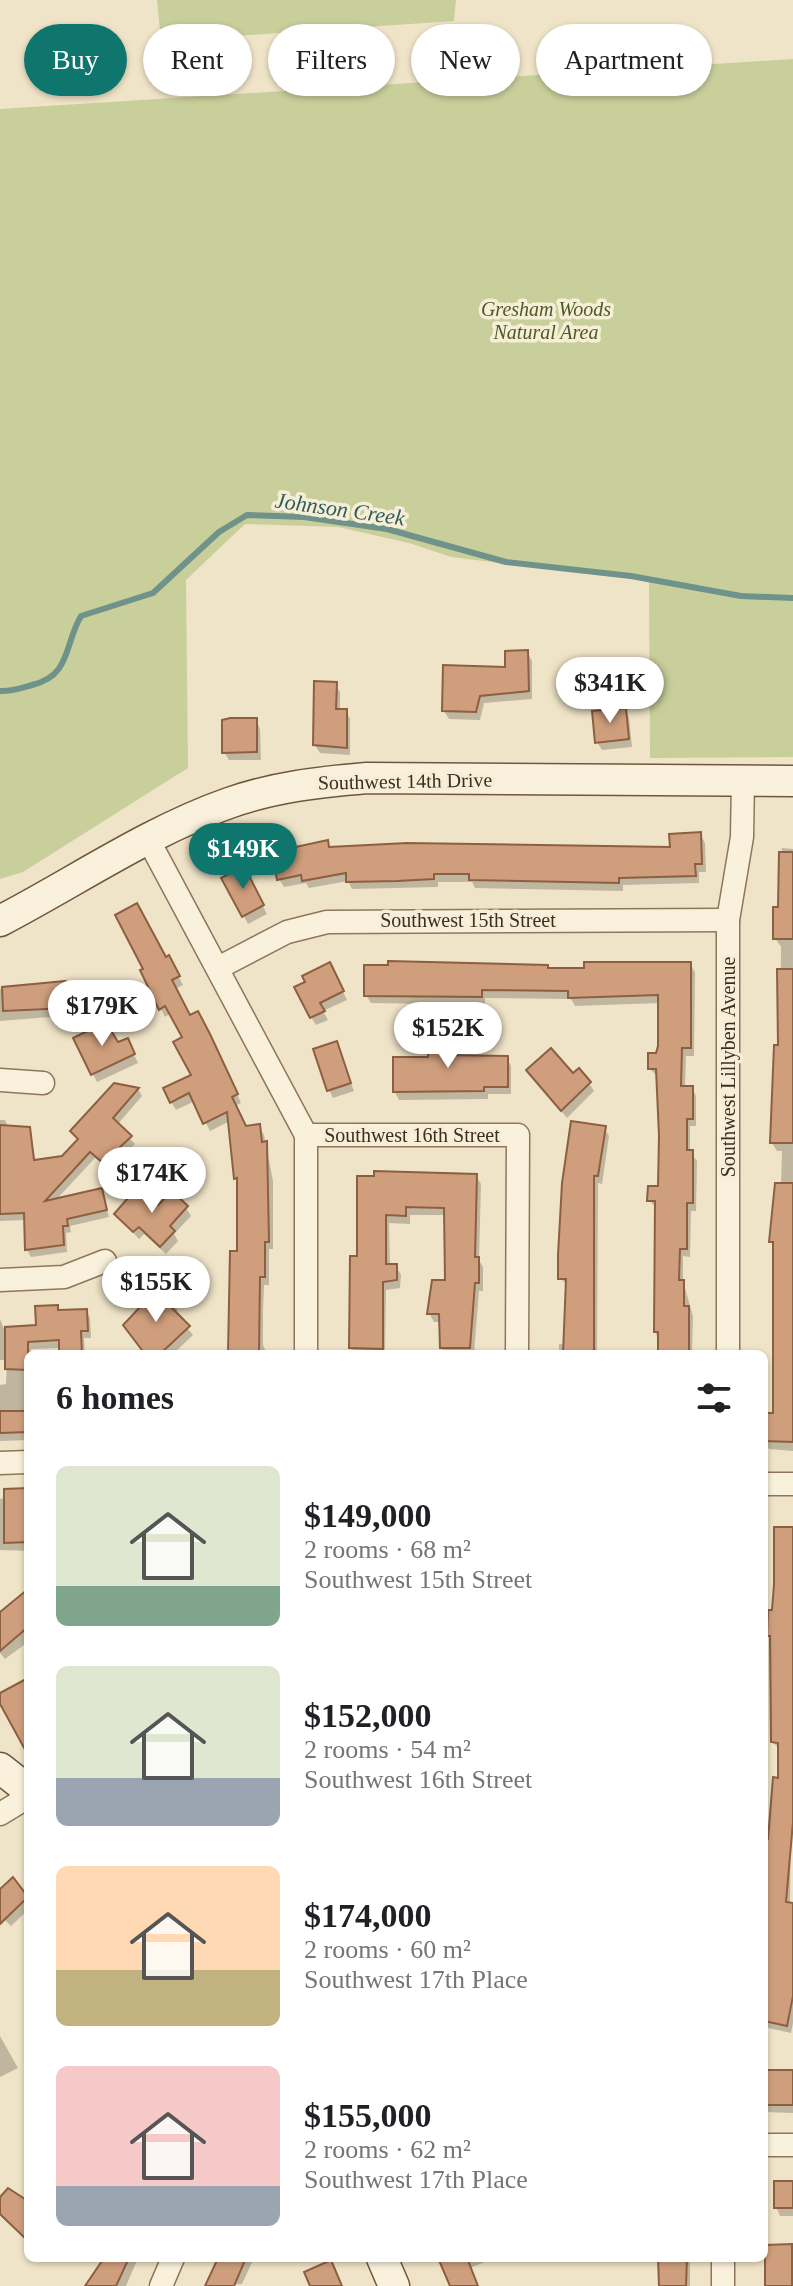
<!DOCTYPE html>
<html lang="en">
<head>
<meta charset="utf-8">
<style>
	body { margin:0; font-family:"Times New Roman",serif; background:#f2f2f2; color:#202124; height:100vh; display:flex; flex-direction:column; font-size:30px; white-space:nowrap }
	* { box-sizing:border-box; margin:0 }
	p { font-size:26px; color:#757577 }
	.icon { flex:none; width:44px; height:44px; fill:none; stroke:currentColor; stroke-width:2; stroke-linecap:round; stroke-linejoin:round }
	.map { position:relative; flex:1; overflow:hidden }
	.details { position:absolute; left:24px; top:1350px; width:744px; height:912px; display:flex; flex-direction:column; background:#fff; border-radius:12px; box-shadow:0 2px 6px #0004 }
	.details>* { flex:none }
	.top-card { position:absolute; left:24px; top:24px; width:746px; height:72px; display:flex; gap:16px }
	.price { position:absolute; translate:-50% -68px; padding:0 18px; border-radius:28px; background:#fff; color:#222; font-size:26px; line-height:52px; filter:drop-shadow(0 2px 4px #0008) }
	.price::after { content:''; position:absolute; left:50%; top:48px; width:24px; height:18px; margin-left:-12px; background:inherit; clip-path:polygon(0 0,100% 0,50% 100%) }
	.price.on { background:#0f766e; color:#fff }
	ul { padding:0; list-style:none }
	li { display:flex; align-items:center; gap:24px; height:200px; padding:0 32px }
	li span { display:grid; place-items:center; flex:none; width:224px; height:160px; border-radius:12px; color:#555 }
	li>.icon { margin-inline-start:auto }
	span .icon { width:96px; height:96px; fill:#fffc; stroke-width:1 }
	li b { font-size:34px }
	h2 { display:flex; justify-content:space-between; align-items:center; height:96px; padding:0 32px; font-size:34px }
	.tag { padding:0 28px; border-radius:36px; background:#fff; box-shadow:0 2px 6px #0004; font-size:28px; line-height:72px }
	.tag.on { background:#0f766e; color:#fff }
	.map>svg:first-child { display:block }
</style>
</head>
<body>
<div class="map">
<svg width="793" height="2286" viewBox="0 0 793 2286">
	<rect width="100%" height="100%" fill="#f0e4c8"/>
	<!-- green -->
	<g fill="#c9cf9b">
		<polygon points="157,0 456,0 454,21 161,41"/>
		<polygon points="793,59 793,757 650,758 649,581 451,557 409,543 338,527 245,524 186,580 188,768 23,872 0,879 0,109"/>
	</g>
	<!-- shadow -->
	<g fill="#0003">
		<polygon points="527,652 532,661 532,699 484,703 480,720 449,719 444,711"/>
		<polygon points="335,684 340,692 340,711 346,711 350,719 350,755 320,753 315,745"/>
		<polygon points="625,710 629,718 632,747 602,750 597,742"/>
		<polygon points="256,720 260,729 261,760 229,760 224,752"/>
		<polygon points="700,834 705,843 706,872 699,872 699,883 623,885 623,891 475,888 472,882 438,882 438,887 352,889 348,881 309,888 306,883 284,887 279,879 327,842 331,849 672,849"/>
		<polygon points="782,848 793,849 793,1451 769,1449 764,1441 775,1415 775,1249 771,1241 781,1185 782,1151 777,1151 772,1143 780,1047 781,947 775,938 780,909"/>
		<polygon points="243,868 267,914 248,924 224,878"/>
		<polygon points="168,957 183,985 175,989 190,1017 214,1044 241,1103 235,1106 246,1128 259,1127 264,1135 273,1181 273,1249 269,1249 269,1285 264,1285 263,1312 263,1345 267,1354 230,1354 239,1253 239,1184 230,1121 210,1131 195,1101 176,1110 171,1102 193,1076 185,1038 171,1013 165,1017 142,971"/>
		<polygon points="690,964 695,972 694,1056 686,1056 685,1088 692,1088 696,1096 696,1126 690,1126 690,1152 697,1161 696,1211 691,1211 690,1257 683,1256 683,1281 693,1316 692,1354 660,1354 656,1332 657,1209 649,1200 660,1188 658,1077 650,1069 660,1046 660,1003 575,1006 571,999 485,998 485,1005 371,1003 366,995 586,970"/>
		<polygon points="334,973 347,1000 323,1011 328,1020 316,1025 311,1017"/>
		<polygon points="65,983 91,993 95,1001 88,1020 75,1015 0,1021 0,989"/>
		<polygon points="440,1027 445,1036 446,1057 507,1058 511,1066 511,1094 488,1094 488,1099 399,1100 395,1092 430,1059"/>
		<polygon points="336,1044 354,1091 333,1098 329,1090"/>
		<polygon points="117,1045 131,1049 138,1063 97,1082 93,1074"/>
		<polygon points="528,1071 589,1083 594,1091 567,1118"/>
		<polygon points="114,1085 138,1089 142,1096 117,1125 135,1144 108,1169 95,1158 55,1201 101,1191 109,1217 70,1226 71,1232 66,1233 67,1252 31,1257 27,1250 26,1220 0,1221 0,1120 5,1120 9,1128 29,1129 36,1162 63,1157 79,1141 72,1131"/>
		<polygon points="604,1128 609,1136 602,1184 598,1183 597,1354 559,1354 559,1344 565,1344 568,1286 560,1278"/>
		<polygon points="476,1176 481,1184 479,1260 483,1267 483,1291 479,1291 474,1354 445,1354 442,1348 441,1322 434,1322 429,1313 429,1299 434,1299 447,1282 446,1215 410,1215 410,1224 389,1223 390,1266 396,1266 401,1275 400,1288 386,1290 385,1354 353,1354 351,1296 359,1258 359,1178"/>
		<polygon points="158,1208 186,1208 191,1216 174,1234 178,1241 166,1254 144,1234 139,1239 116,1214"/>
		<polygon points="174,1303 178,1311 175,1314 193,1335 173,1354 146,1354 125,1326"/>
		<polygon points="38,1309 86,1311 90,1318 91,1338 84,1338 85,1354 61,1354 61,1348 31,1349 31,1354 28,1354 28,1440 0,1441 0,1385 6,1384 7,1360 0,1360 0,1319 4,1329 38,1327"/>
		<polygon points="28,1490 28,1551 0,1550 0,1499"/>
		<polygon points="793,1529 790,1905 793,1905 793,2023 791,2033 764,2027 764,1841 770,1841 780,1780 780,1750 773,1742 769,1635"/>
		<polygon points="28,1598 28,1642 5,1659 0,1653 0,1615"/>
		<polygon points="12,1880 28,1896 28,1910 11,1926 0,1915 0,1887 3,1889"/>
		<polygon points="0,2036 18,2068 0,2077"/>
		<polygon points="764,2070 793,2071 793,2113 764,2112"/>
		<polygon points="793,2183 793,2216 780,2216 776,2207"/>
		<polygon points="0,2199 28,2204 28,2242 0,2215"/>
		<polygon points="791,2246 793,2286 767,2286"/>
		<polygon points="98,2258 138,2258 126,2286 90,2286 102,2265"/>
		<polygon points="218,2258 254,2258 242,2284 205,2286"/>
		<polygon points="440,2258 484,2258 485,2262 470,2268 478,2286 452,2286"/>
		<rect x="661" y="2258" width="29" height="28"/>
	</g>
	<g fill="none" stroke-linecap="round" stroke-linejoin="round">
		<!-- stream -->
		<path stroke="#6f938a" stroke-width="6" d="M0 691C10 692 21 688 32 685 71 676 64 645 81 616L153 593 219 532 247 515 304 517 387 529 506 562 631 576 741 596 793 598"/>
	</g>
	<!-- building -->
	<g fill="#cf9f7d" stroke="#8d5f41" stroke-width="2">
		<polygon points="528,650 529,691 480,696 476,712 442,711 443,665 505,667 505,651"/>
		<polygon points="314,681 337,682 336,709 347,709 347,748 313,745"/>
		<polygon points="626,708 629,739 595,743 592,711"/>
		<polygon points="230,718 257,718 257,752 222,753 222,720"/>
		<polygon points="701,832 702,864 695,864 696,876 619,878 619,883 469,880 469,874 434,874 434,879 397,881 346,882 346,873 302,881 301,875 277,880 272,852 328,840 329,847 407,843 670,847 669,834"/>
		<polygon points="779,852 793,852 793,939 773,939 773,907 778,907"/>
		<polygon points="244,866 264,905 242,917 221,878"/>
		<polygon points="137,903 166,957 169,955 180,976 172,980 190,1015 198,1011 210,1034 238,1094 232,1097 246,1126 260,1124 262,1142 267,1141 269,1242 265,1242 265,1277 260,1277 259,1354 228,1354 230,1251 237,1251 237,1178 234,1179 227,1112 203,1124 189,1093 170,1103 163,1088 191,1075 173,1042 182,1037 165,1006 159,1010 140,970 143,969 115,915"/>
		<polygon points="388,961 548,965 548,968 584,968 584,962 691,962 691,1048 682,1048 681,1086 693,1086 693,1119 687,1119 687,1150 693,1150 693,1203 687,1203 687,1249 680,1249 679,1280 684,1280 684,1306 689,1306 689,1354 658,1354 658,1332 654,1332 655,1201 647,1201 648,1186 658,1186 659,1136 656,1069 648,1069 648,1053 656,1053 658,1046 658,995 568,998 568,991 482,990 482,997 364,996 364,965 388,965"/>
		<polygon points="330,962 344,991 320,1003 325,1011 310,1018 294,987 305,982 302,976"/>
		<polygon points="777,969 793,969 793,1143 770,1143 774,1045 778,1045"/>
		<polygon points="65,981 92,991 83,1013 69,1008 3,1011 2,987"/>
		<polygon points="106,1022 118,1042 128,1038 135,1054 91,1075 73,1038"/>
		<polygon points="429,1025 441,1025 442,1055 508,1056 508,1087 484,1087 484,1091 393,1092 393,1057 428,1057"/>
		<polygon points="337,1041 351,1083 327,1091 313,1049"/>
		<polygon points="551,1048 573,1073 579,1068 591,1082 561,1111 526,1070"/>
		<polygon points="114,1083 139,1088 113,1118 132,1136 103,1163 90,1152 45,1201 102,1188 107,1210 67,1219 68,1226 63,1226 64,1245 25,1250 24,1213 0,1214 0,1125 30,1127 34,1160 62,1156 78,1139 70,1131"/>
		<polygon points="571,1121 606,1126 598,1176 594,1176 594,1354 563,1354 566,1279 558,1279 558,1255 562,1183"/>
		<polygon points="374,1171 477,1174 475,1257 479,1257 479,1283 475,1283 470,1348 440,1348 439,1314 427,1314 432,1280 445,1280 444,1208 406,1207 406,1216 386,1215 386,1264 397,1264 397,1280 383,1282 383,1349 349,1348 350,1256 357,1256 357,1176 374,1176"/>
		<polygon points="775,1183 793,1183 793,1442 764,1441 764,1413 773,1413 773,1242 769,1242"/>
		<polygon points="142,1190 158,1205 172,1191 188,1206 170,1226 175,1231 160,1247 139,1227 133,1232 114,1214 134,1191 138,1194"/>
		<polygon points="160,1286 175,1302 170,1306 190,1326 160,1354 145,1354 123,1325"/>
		<polygon points="58,1305 58,1310 87,1309 88,1331 81,1331 82,1354 59,1354 59,1340 28,1342 28,1370 5,1369 5,1327 36,1325 35,1306"/>
		<polygon points="0,1411 28,1411 28,1432 0,1433"/>
		<polygon points="28,1488 28,1542 4,1543 4,1489"/>
		<polygon points="774,1527 793,1527 793,1822 786,1902 793,1903 793,1996 787,2026 764,2021 764,1839 768,1839 773,1777 778,1778 778,1743 771,1742 770,1636 767,1636 768,1610 772,1610 774,1584"/>
		<polygon points="28,1589 28,1627 0,1651 0,1612"/>
		<polygon points="28,1678 28,1755 0,1704 0,1693"/>
		<polygon points="13,1877 28,1897 0,1924 0,1889"/>
		<rect x="764" y="2070" width="29" height="35"/>
		<rect x="774" y="2181" width="19" height="27"/>
		<polygon points="8,2188 28,2201 28,2241 0,2214 0,2197"/>
		<polygon points="792,2244 792,2286 765,2286 765,2245"/>
		<polygon points="104,2258 129,2258 116,2286 85,2286"/>
		<polygon points="218,2258 246,2258 234,2286 205,2286"/>
		<polygon points="438,2258 467,2258 478,2286 450,2286"/>
		<polygon points="658,2258 687,2258 686,2286 659,2286"/>
		<polygon points="331,2260 342,2286 310,2286 304,2272"/>
	</g>
	<g fill="none" stroke-linecap="round" stroke-linejoin="round">
		<defs>
			<g id="street">
				<polyline points="149,841 306,1135 306,1354"/>
				<polyline points="218,968 287,932 327,922 728,920"/>
				<polyline points="0,1080 43,1083"/>
				<polyline points="306,1135 518,1135 517,1354"/>
				<polyline points="0,1280 64,1277 105,1261"/>
				<polyline points="728,1354 728,920 742,837 743,781"/>
				<polyline points="0,1463 28,1462"/>
				<polyline points="764,1484 793,1484"/>
				<polyline points="0,1814 28,1797"/>
				<polyline points="764,2145 793,2145"/>
				<polyline points="161,2286 173,2258"/>
				<polyline points="723,2286 723,2258"/>
			</g>
			<g id="secondary">
				<path d="M0 921C75 882 149 831 229 803 274 787 319 782 367 778L793 781"/>
				<polyline points="0,1768 28,1790"/>
				<polyline points="382,2258 394,2286"/>
			</g>
		</defs>
		<!-- street casing -->
		<use href="#street" stroke="#8d765c" stroke-width="25"/>
		<!-- secondary casing -->
		<use href="#secondary" stroke="#6f573f" stroke-width="33"/>
		<!-- street -->
		<use href="#street" stroke="#faf1dc" stroke-width="22"/>
		<!-- secondary -->
		<use href="#secondary" stroke="#faf1dc" stroke-width="30"/>
	</g>
	<g text-anchor="middle" dominant-baseline="central" stroke-width="7" stroke-linejoin="round" paint-order="stroke">
		<!-- park labels -->
		<g font-size="20" font-style="italic" fill="#4d5a26" stroke="#f7eed8">
			<text x="546" y="309">Gresham Woods<tspan x="546" dy="23">Natural Area</tspan></text>
		</g>
		<!-- street labels -->
		<g font-size="20" fill="#3d2e20" stroke="#f7eed8">
			<text transform="translate(405 781) rotate(-1)">Southwest 14th Drive</text>
			<text x="468" y="920">Southwest 15th Street</text>
			<text transform="translate(728 1067) rotate(-90)">Southwest Lillyben Avenue</text>
			<text x="412" y="1135">Southwest 16th Street</text>
		</g>
		<!-- water labels -->
		<g font-size="22" font-style="italic" fill="#2f5d5a" stroke="#f7eed8">
			<text transform="translate(340 509) rotate(8)">Johnson Creek</text>
		</g>
	</g>
</svg>
<b class="price" style="left:610px;top:725px">$341K</b>
<b class="price on" style="left:243px;top:891px">$149K</b>
<b class="price" style="left:102px;top:1048px">$179K</b>
<b class="price" style="left:448px;top:1070px">$152K</b>
<b class="price" style="left:152px;top:1215px">$174K</b>
<b class="price" style="left:156px;top:1324px">$155K</b>
<div class="top-card">
<a class="tag on">Buy</a>
<a class="tag">Rent</a>
<a class="tag">Filters</a>
<a class="tag">New</a>
<a class="tag">Apartment</a>
</div>
<section class="details">
<h2>6 homes<svg class="icon" aria-label="filters" viewBox="0 0 24 24"><path d="M4 7h16M4 17h16"/><circle cx="9" cy="7" r="2"/><circle cx="15" cy="17" r="2"/></svg></h2>
<ul>
<li><span style="background:linear-gradient(#dfe7d0 75%,#7fa58c 0)"><svg class="icon" aria-label="home" viewBox="0 0 24 24"><path d="M3 11l9-7 9 7M6 9v11h12V9"/></svg></span><div><b>$149,000</b><p>2 rooms · 68 m²</p><p>Southwest 15th Street</p></div></li>
<li><span style="background:linear-gradient(#dfe7d0 70%,#9aa5b1 0)"><svg class="icon" aria-label="home" viewBox="0 0 24 24"><path d="M3 11l9-7 9 7M6 9v11h12V9"/></svg></span><div><b>$152,000</b><p>2 rooms · 54 m²</p><p>Southwest 16th Street</p></div></li>
<li><span style="background:linear-gradient(#ffd9b3 65%,#c2b280 0)"><svg class="icon" aria-label="home" viewBox="0 0 24 24"><path d="M3 11l9-7 9 7M6 9v11h12V9"/></svg></span><div><b>$174,000</b><p>2 rooms · 60 m²</p><p>Southwest 17th Place</p></div></li>
<li><span style="background:linear-gradient(#f6c9c9 75%,#9aa5b1 0)"><svg class="icon" aria-label="home" viewBox="0 0 24 24"><path d="M3 11l9-7 9 7M6 9v11h12V9"/></svg></span><div><b>$155,000</b><p>2 rooms · 62 m²</p><p>Southwest 17th Place</p></div></li>
</ul>
</section>
</div>
</body>
</html>
